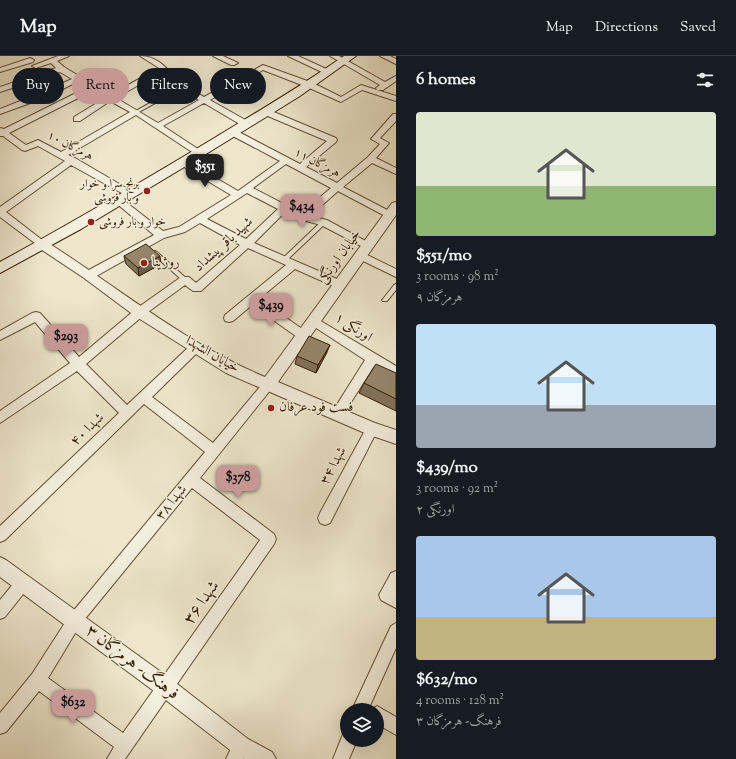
<!DOCTYPE html>
<html lang="en">
<head>
<meta charset="utf-8">
<style>
	body { margin:0; font-family:"Sorts Mill Goudy",Amiri,serif; background:#20242c; color:#f1f3f6; height:100vh; display:flex; flex-direction:column; font-size:15px; white-space:nowrap }
	* { box-sizing:border-box; margin:0 }
	p { font-size:13px; color:#9ea1a6 }
	.icon { flex:none; width:22px; height:22px; fill:none; stroke:currentColor; stroke-width:2; stroke-linecap:round; stroke-linejoin:round }
	.map { position:relative; flex:1; overflow:hidden }
	.details { display:flex; flex-direction:column; background:#171b24; width:340px }
	.details>* { flex:none }
	.guide { position:absolute; left:12px; top:12px; width:324px; height:36px; display:flex; gap:8px }
	.controls { position:absolute; left:340px; top:647px; display:grid; gap:8px }
	.controls a { display:grid; place-items:center; width:44px; height:44px; border-radius:50%; background:#171b24; box-shadow:0 4px 16px #0002; font-size:20px }
	.price { position:absolute; translate:-50% -34px; padding:0 9px; border-radius:8px; background:#c59692; color:#111; font-size:13px; line-height:26px; filter:drop-shadow(0 1px 2px #0008) }
	.price::after { content:''; position:absolute; left:50%; top:24px; width:12px; height:9px; margin-left:-6px; background:inherit; clip-path:polygon(0 0,100% 0,50% 100%) }
	.price.current { background:#222; color:#fff }
	ul { padding:0; list-style:none }
	li { display:grid; align-content:center; gap:8px; height:212px; padding:0 20px }
	li span { display:grid; place-items:center; height:124px; border-radius:4px; color:#555 }
	li>.icon { margin-inline-start:auto }
	span .icon { width:72px; height:72px; fill:#fffc; stroke-width:1 }
	li b { font-size:17px }
	h2 { display:flex; justify-content:space-between; align-items:center; height:48px; padding:0 20px; font-size:17px }
	.tag { padding:0 14px; border-radius:18px; background:#171b24; box-shadow:0 4px 16px #0002; font-size:14px; line-height:36px }
	.tag.current { background:#c59692; color:#111 }
	header { display:flex; align-items:center; gap:24px; box-sizing:border-box; height:56px; padding:0 20px; background:#171b24; border-bottom:1px solid #363941 }
	header strong { font-size:19px }
	nav { display:flex; gap:22px; margin-inline-start:auto; font-size:14px }
	main { display:flex; flex:1; min-height:0 }
	.map>svg:first-child { display:block }
</style>
</head>
<body>
<header>
<strong>Map</strong>
<nav><a>Map</a><a>Directions</a><a>Saved</a></nav>
</header>
<main>
<div class="map">
<svg width="396" height="703" viewBox="0 0 396 703">
	<rect width="100%" height="100%" fill="#eee7cd"/>
	<filter id="stains"><feTurbulence type="fractalNoise" baseFrequency=".005" numOctaves="4"/><feColorMatrix values="0 0 0 0 .2 0 0 0 0 .09 0 0 0 0 .02 0 0 0 .5 -.17"/></filter>
	<radialGradient id="worn" r=".72"><stop offset=".6" stop-color="#630" stop-opacity="0"/><stop offset="1" stop-color="#630" stop-opacity=".3"/></radialGradient>
	<g fill="none" stroke-linecap="round" stroke-linejoin="round">
		<defs>
			<g id="service">
				<polygon points="181,30 184,31 137,57 134,56"/>
				<polygon points="324,164 326,165 326,167 286,205 282,205 282,203 322,165"/>
				<polygon points="155,195 157,196 187,223 188,224 187,225 183,225 153,198 153,196"/>
				<polygon points="396,228 396,234 387,245 383,245 382,244 383,243 394,229"/>
			</g>
			<g id="minor">
				<path d="M58 0H69L57 5 64 11 110 39 159 12 140 0C162 0 170 19 185 30 191 34 198 37 204 41L263 9 313 27 341 41 361 29 396 40V45L362 34 341 46 307 31 263 14 210 44 249 66V70H243L204 47 163 70 201 95 202 97 198 100 136 59 68 99 75 102 133 136 135 138 133 140H127L71 109 6 156 46 187 48 189 43 192 40 191 0 161V151L65 105 38 90 25 95 22 94 3 80H0V72L4 73 86 32 77 26 44 42 0 58V53L38 38 72 23 60 16 0 36V31L56 12 51 7 36 12 32 10ZM163 15 179 33 199 44 158 67 116 42ZM92 35 105 42 74 61V65H80L110 45 130 56 61 96 38 84 26 89 9 77Z"/>
				<polygon points="213,0 223,0 238,7 234,9 231,9"/>
				<polygon points="288,0 298,0 333,16 329,18 326,18"/>
				<polygon points="330,0 339,0 385,26 396,20 396,25 383,34 377,34 376,32 380,29"/>
				<polygon points="380,0 390,0 396,3 396,8"/>
				<polygon points="30,2 34,4 33,6 0,16 0,12"/>
				<path d="M263 54H269L336 82 337 84 336 86 306 111 337 127 368 101 380 88 371 83 393 58H396V65L380 82 389 87 376 102 396 112V118L372 107 343 131 393 157 395 159 393 161H387L338 135 310 160 327 164 371 188 373 190 371 192H365L321 169 299 163 285 156 254 187 344 226 345 229 344 232 340 233 295 213 259 243 308 277 310 280 308 283 304 284 300 283 252 249 233 265 229 266 225 265 224 262 225 259 286 209 248 192 201 235H193L185 229 144 259 86 308 127 349 192 288 196 287 200 288 202 291 200 294 152 341 213 387 264 326 268 324 272 326 274 329 272 332 200 422 274 478 276 483 274 488 125 703H107L114 691 39 635 6 676 0 678V657L32 618 70 559 205 396 144 348 5 484 0 486V470L119 357 77 315 0 367V355L70 307 35 266 0 284V275L32 257 36 256 40 257 79 301 136 253 181 221H189L196 227 240 189 200 167 185 176 164 182 93 222H85L84 219 85 216 154 179 116 147 114 145 116 143H122L163 175 179 171 231 139 179 108 178 106 179 104H185L238 135 280 105 229 78 228 76 229 74H235L300 108 327 85 263 58ZM286 108 331 132 301 157 253 132ZM247 137 278 153 246 183 207 163ZM192 432 260 484 123 677 48 622 80 569Z"/>
				<polygon points="361,196 396,213 396,221 357,202 356,200 357,198"/>
				<polygon points="314,261 396,310 396,321 374,310 341,362 337,363 333,362 331,358 365,304 310,268 309,265 310,262"/>
				<polygon points="372,368 376,369 378,373 330,467 325,469 320,467 318,462 320,457 368,369"/>
				<polygon points="396,515 396,552 381,544 379,539 391,517"/>
				<polygon points="23,520 28,522 30,527 28,532 5,561 0,563 0,544 18,522"/>
				<polygon points="396,567 396,592 368,654 352,654 391,570"/>
				<polygon points="377,650 396,661 396,679 377,668 377,654 371,654"/>
				<polygon points="347,677 347,684 357,684 349,703 333,703 343,678"/>
				<polygon points="241,682 247,684 249,690 243,703 226,703 235,684"/>
			</g>
			<g id="tertiary">
				<path d="M396 146V159L278 326 375 367 396 374V388L367 378 226 317 135 260 84 222 39 192 37 189 39 186 43 185 47 186C118 232 187 288 265 321L392 147Z"/>
				<polygon points="0,501 6,504 172,624 248,683 272,696 276,703 244,703 234,697 158,638 0,521"/>
			</g>
			<path id="secondary" d="M344 0H356L300 40 206 98 81 173 0 217V206C73 166 145 124 216 81 259 55 303 29 344 0Z"/>
		</defs>
		<!-- service casing -->
		<use href="#service" stroke="#644f34" stroke-width="2"/>
		<!-- minor casing -->
		<use href="#minor" stroke="#644f34" stroke-width="2"/>
		<!-- tertiary casing -->
		<use href="#tertiary" stroke="#644f34" stroke-width="2"/>
		<!-- secondary casing -->
		<use href="#secondary" stroke="#361c01" stroke-width="2"/>
		<!-- service -->
		<use href="#service" fill="#f4efde" fill-rule="evenodd"/>
		<!-- minor -->
		<use href="#minor" fill="#f4efde" fill-rule="evenodd"/>
		<!-- tertiary -->
		<use href="#tertiary" fill="#f4efde" fill-rule="evenodd"/>
		<!-- secondary -->
		<use href="#secondary" fill="#f4efde" fill-rule="evenodd"/>
	</g>
	<!-- wall -->
	<g fill="#81735c" stroke="#361c01">
		<polygon points="124,200 161,208 139,220 126,208"/>
		<polygon points="327,296 316,317 295,308 297,300"/>
		<polygon points="396,317 396,355 359,337 364,327"/>
	</g>
	<!-- shaded-wall -->
	<g fill="#695e4b" stroke="#361c01">
		<polygon points="160,200 161,208 139,220 138,212"/>
		<polygon points="330,289 327,296 316,317 318,309"/>
	</g>
	<!-- building -->
	<g fill="#96866b" stroke="#361c01">
		<polygon points="146,188 160,200 138,212 124,200"/>
		<polygon points="309,280 330,289 318,309 297,300"/>
		<polygon points="376,308 396,317 396,343 364,327"/>
	</g>
	<!-- markers -->
	<g fill="#8f2418" stroke="#f4efde" stroke-width="1.5">
		<circle cx="147" cy="135" r="4"/>
		<circle cx="91" cy="166" r="4"/>
		<circle cx="144" cy="207" r="4"/>
		<circle cx="271" cy="352" r="4"/>
	</g>
	<g text-anchor="middle" dominant-baseline="central" stroke-width="3" stroke-linejoin="round" paint-order="stroke">
		<!-- far-street labels -->
		<g font-size="12" fill="#361c01" stroke="#f4efde">
			<text transform="translate(70 90) rotate(27)">هرمزگان ۱۰</text>
			<text transform="translate(317 107) rotate(27)">هرمزگان ۱۱</text>
		</g>
		<!-- far-poi labels -->
		<g font-size="12" fill="#361c01" stroke="#f4efde" text-anchor="end">
			<text x="139" y="128">برنج سرا و خوار<tspan x="139" dy="14">و بار فروشی</tspan></text>
			<text x="99" y="166" text-anchor="start">خوار و بار فروشی</text>
		</g>
		<!-- street labels -->
		<g font-size="14" fill="#361c01" stroke="#f4efde">
			<text transform="translate(224 189) rotate(-42)">شهید باقر پیشداد</text>
			<text transform="translate(340 201) rotate(-54)">خیابان اورنگی</text>
			<text transform="translate(353 272) rotate(33)">اورنگی ۱</text>
			<text transform="translate(212 299) rotate(30)">خیابان الشهدا</text>
			<text transform="translate(88 374) rotate(-44)">شهدا ۴۰</text>
			<text transform="translate(334 410) rotate(-62)">شهدا ۳۴</text>
			<text transform="translate(172 447) rotate(-51)">شهدا ۳۸</text>
		</g>
		<!-- poi labels -->
		<g font-size="14" fill="#361c01" stroke="#f4efde" text-anchor="start">
			<text x="152" y="207">روژینا</text>
			<text x="279" y="352">فست فود عرفان</text>
		</g>
		<!-- near-street labels -->
		<g font-size="17" fill="#361c01" stroke="#f4efde">
			<text transform="translate(202 547) rotate(-55)">شهدا ۳۶</text>
			<text transform="translate(132 607) rotate(37)">فرهنگ- هرمزگان ۳</text>
		</g>
	</g>
	<rect width="100%" height="100%" filter="url(#stains)"/>
	<rect width="100%" height="100%" fill="url(#worn)"/>
</svg>
<div class="controls">
<a><svg class="icon" aria-label="layers" viewBox="0 0 24 24"><path d="M12 4l9 5-9 5-9-5zM3 14l9 5 9-5"/></svg></a>
</div>
<b class="price current" style="left:205px;top:132px">$551</b>
<b class="price" style="left:302px;top:172px">$434</b>
<b class="price" style="left:271px;top:271px">$439</b>
<b class="price" style="left:66px;top:302px">$293</b>
<b class="price" style="left:238px;top:443px">$378</b>
<b class="price" style="left:73px;top:668px">$632</b>
<div class="guide">
<a class="tag">Buy</a>
<a class="tag current">Rent</a>
<a class="tag">Filters</a>
<a class="tag">New</a>
</div>
</div>
<section class="details">
<h2>6 homes<svg class="icon" aria-label="filters" viewBox="0 0 24 24"><path d="M4 7h16M4 17h16"/><circle cx="9" cy="7" r="2"/><circle cx="15" cy="17" r="2"/></svg></h2>
<ul>
<li><span style="background:linear-gradient(#dfe7d0 60%,#8fb573 0)"><svg class="icon" aria-label="home" viewBox="0 0 24 24"><path d="M3 11l9-7 9 7M6 9v11h12V9"/></svg></span><div><b>$551/mo</b><p>3 rooms · 98 m²</p><p>هرمزگان ۹</p></div></li>
<li><span style="background:linear-gradient(#bfe0f5 65%,#9aa5b1 0)"><svg class="icon" aria-label="home" viewBox="0 0 24 24"><path d="M3 11l9-7 9 7M6 9v11h12V9"/></svg></span><div><b>$439/mo</b><p>3 rooms · 92 m²</p><p>اورنگی ۲</p></div></li>
<li><span style="background:linear-gradient(#a9c7e8 65%,#c2b280 0)"><svg class="icon" aria-label="home" viewBox="0 0 24 24"><path d="M3 11l9-7 9 7M6 9v11h12V9"/></svg></span><div><b>$632/mo</b><p>4 rooms · 128 m²</p><p>فرهنگ- هرمزگان ۳</p></div></li>
</ul>
</section>
</main>
</body>
</html>
